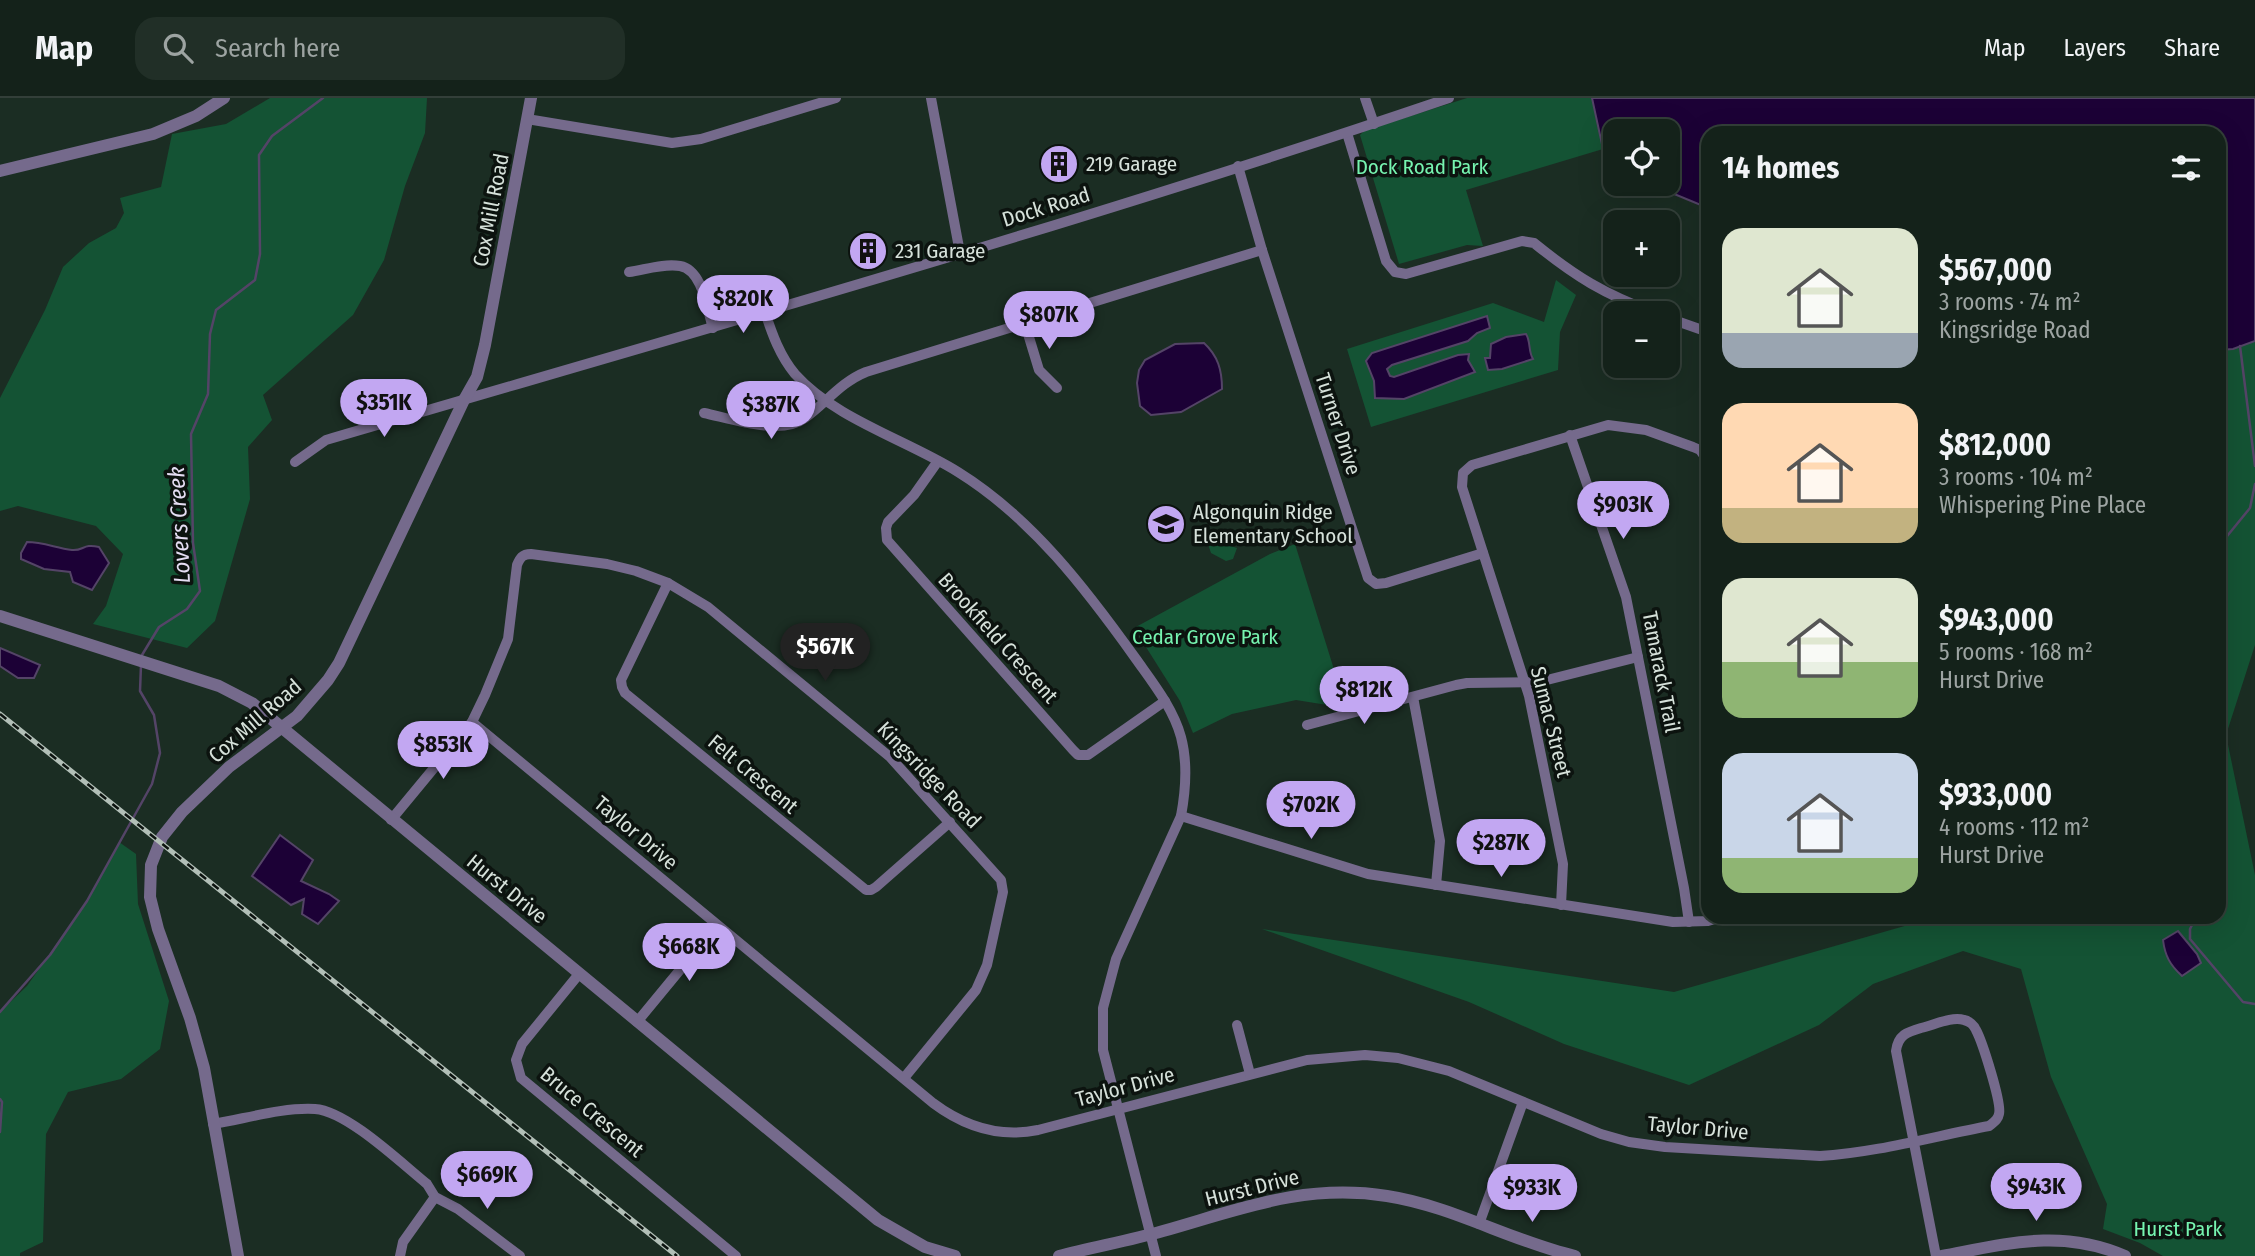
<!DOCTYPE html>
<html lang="en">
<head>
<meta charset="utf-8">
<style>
	body { margin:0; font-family:"Fira Sans Condensed",sans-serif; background:#212f27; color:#f1f3f6; height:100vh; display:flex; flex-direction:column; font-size:26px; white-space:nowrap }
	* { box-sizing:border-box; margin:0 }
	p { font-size:23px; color:#9da4a2 }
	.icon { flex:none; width:38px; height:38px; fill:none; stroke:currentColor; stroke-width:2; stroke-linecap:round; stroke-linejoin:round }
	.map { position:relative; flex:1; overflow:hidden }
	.side { position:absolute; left:1701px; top:28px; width:525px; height:798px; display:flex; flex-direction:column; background:#14221a; border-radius:21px; box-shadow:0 7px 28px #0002,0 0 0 2px #333f39 }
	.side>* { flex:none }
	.controls { position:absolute; left:1603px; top:21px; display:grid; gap:14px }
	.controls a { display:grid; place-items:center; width:77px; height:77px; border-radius:14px; background:#14221a; box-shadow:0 7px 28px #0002,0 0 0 2px #333f39; font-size:35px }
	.price { position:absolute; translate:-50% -60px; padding:0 16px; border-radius:24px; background:#c2a7f2; color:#111; font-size:23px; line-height:46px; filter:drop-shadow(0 2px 4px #0008) }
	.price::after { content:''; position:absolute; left:50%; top:42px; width:21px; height:16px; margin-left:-10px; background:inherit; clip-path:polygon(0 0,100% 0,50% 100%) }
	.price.current { background:#222; color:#fff }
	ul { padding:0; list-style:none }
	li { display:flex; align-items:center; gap:21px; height:175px; padding:0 21px }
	li span { display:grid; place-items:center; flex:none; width:196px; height:140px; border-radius:21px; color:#555 }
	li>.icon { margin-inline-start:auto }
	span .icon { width:84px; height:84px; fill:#fffc; stroke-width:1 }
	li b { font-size:30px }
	h2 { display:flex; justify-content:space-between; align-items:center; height:84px; padding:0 21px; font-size:30px }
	header { display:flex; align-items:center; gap:42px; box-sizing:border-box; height:98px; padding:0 35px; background:#14221a; border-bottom:2px solid #333f39 }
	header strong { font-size:33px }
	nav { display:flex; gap:38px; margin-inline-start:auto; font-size:24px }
	.search { width:490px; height:63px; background:#212f27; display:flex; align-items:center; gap:18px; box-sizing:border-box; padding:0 24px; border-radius:21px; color:#9da4a2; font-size:26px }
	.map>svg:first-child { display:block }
</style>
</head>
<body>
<header>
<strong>Map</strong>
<div class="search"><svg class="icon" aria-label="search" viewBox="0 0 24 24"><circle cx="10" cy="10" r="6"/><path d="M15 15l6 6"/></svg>Search here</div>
<nav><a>Map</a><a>Layers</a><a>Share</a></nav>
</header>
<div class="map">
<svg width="2255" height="1158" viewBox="0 0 2255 1158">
	<rect width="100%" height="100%" fill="#1b2d23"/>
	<!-- green -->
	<g fill="#145334">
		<polygon points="270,0 427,0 425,35 405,88 384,162 353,217 263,297 272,322 248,349 250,401 215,523 187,550 93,526 106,508 123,456 96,428 18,408 0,413 0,300 45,212 63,169 89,145 116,130 124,115 120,100 161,89 172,36 226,26"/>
		<polygon points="1467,0 1592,0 1603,51 1466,92 1483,148 1467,147 1399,166 1360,37 1364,33"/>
		<polygon points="1556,182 1576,197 1560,234 1558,272 1371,329 1347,251 1493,205 1544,224"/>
		<polygon points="2255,243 2255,547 2226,637 2255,777 2255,1158 2163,1158 2140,1145 2103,1131 2107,1106 2051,979 2021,871 1963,853 1873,886 1819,927 1689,987 1564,946 1469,904 1262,831 1674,894 1936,819 2052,819 2091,828 2094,819 2219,819 2219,252 2233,251"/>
		<polygon points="1212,442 1237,450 1233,461 1226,463 1211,455 1209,449"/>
		<polygon points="1295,446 1346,610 1296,602 1232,616 1193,635 1180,603 1134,530 1270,456"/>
		<polygon points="119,744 136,756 138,806 169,903 160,951 121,981 68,994 46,1036 43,1144 20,1155 20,1158 0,1158 0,914 27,888 87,803"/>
	</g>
	<!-- water -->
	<g fill="#1c0136" stroke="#544467" stroke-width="2">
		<polygon points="1592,0 2255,0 2255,243 2233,251 2219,252 2219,35 1708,35 1708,110 1650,86 1668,86 1668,33 1615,33 1615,62 1603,51"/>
		<polygon points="1487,218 1490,230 1477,235 1468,243 1392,267 1387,271 1390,278 1394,279 1458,257 1469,256 1468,262 1475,274 1404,301 1375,300 1374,283 1366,263 1372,255"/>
		<path d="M1526 236C1531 244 1528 253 1533 261L1502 271 1488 272 1485 260H1490L1491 246 1506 239Z"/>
		<path d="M1204 245C1218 258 1222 272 1222 291L1181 314 1151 317 1140 308 1137 285 1139 272 1145 262 1175 246Z"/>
		<path d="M27 444C43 444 56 450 72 452 84 453 83 445 99 449L109 465 92 492 73 484 70 474 44 471 21 461V455Z"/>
		<polygon points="0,550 40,567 34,580 18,580 0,568"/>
		<polygon points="280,737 313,762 301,783 329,796 339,803 318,826 302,816 304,801 291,807 252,778"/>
		<path d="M2178 833 2197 856 2201 865 2182 878C2170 867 2165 858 2163 842Z"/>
	</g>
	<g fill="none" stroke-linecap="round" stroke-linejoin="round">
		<!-- stream -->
		<g stroke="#544467" stroke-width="2.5">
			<polyline points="2240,248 2255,368"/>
			<polyline points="2219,448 2250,410 2255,386"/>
			<polyline points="142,557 159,529 187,511 200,493 193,445 191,336 208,296 210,236 216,212 255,182 260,156 259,57 272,38 323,0"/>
			<polyline points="2196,819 2190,831 2190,841 2243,904 2255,906"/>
			<polyline points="0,914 50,857 87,803 152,686 160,655 154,617 140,593 141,567"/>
			<polyline points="0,1001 2,1004 0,1034"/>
		</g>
		<!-- minor -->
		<g stroke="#756a8c" stroke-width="10">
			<polyline points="931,0 960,155"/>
			<polyline points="1365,0 1374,26"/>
			<polyline points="527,21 672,45 701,41 836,0"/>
			<path d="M1347 35 1386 163 1395 174 1406 176 1522 143 1534 145C1576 179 1604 196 1655 215"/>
			<polyline points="1238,68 1262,152 1368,480 1376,486 1386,485 1483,455"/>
			<path d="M629 174C644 172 664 165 680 168 703 172 707 212 713 230"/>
			<path d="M765 214C772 236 780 258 795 276 835 321 907 342 958 374 1032 420 1086 491 1136 561 1153 585 1173 610 1181 639 1188 665 1186 691 1181 718L1116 861 1103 910V952L1156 1158"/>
			<polyline points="1668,220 1708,234"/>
			<polyline points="1025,226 1039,272 1057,290"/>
			<path d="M704 315C732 321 781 338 805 320 826 305 841 284 866 274L1262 152"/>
			<polyline points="1570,337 1626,499 1684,790 1689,824"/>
			<polyline points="938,363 914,397 888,424 886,430 887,442 1073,652 1078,657 1088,657 1165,603"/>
			<path d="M295 364 326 342C701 232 1079 126 1449 0"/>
			<polyline points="668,485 621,582 622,589 625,595 866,792 871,792 876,789 950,724"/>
			<polyline points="1413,599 1440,743 1436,787"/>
			<path d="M472 624 933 1005C965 1029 999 1040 1038 1032L1307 962 1365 957 1398 960 1449 973 1601 1036 1629 1044 1665 1049 1820 1058C1875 1055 1935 1038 1989 1028 1994 1024 1998 1022 1999 1016 2002 1005 1982 943 1976 932 1974 927 1969 923 1964 922 1952 918 1934 927 1921 930 1907 934 1898 937 1896 953L1936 1158"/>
			<polyline points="1307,627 1456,587 1467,585 1539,584 1638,559"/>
			<polyline points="1181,718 1368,776 1673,824 1708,823 1722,819"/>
			<path d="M391 722 472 624 485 597 508 541 517 467C520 460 522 456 531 456L607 466 636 473 668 485 708 509 890 659 1001 782 1003 794 987 867 976 892 904 980"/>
			<polyline points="1561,807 1563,766 1529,598 1462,389 1463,375 1472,367 1608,327 1646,332 1693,349 1700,352 1708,363"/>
			<polyline points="579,876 522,946 516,962 521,980 736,1158"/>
			<polyline points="637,924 717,827"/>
			<polyline points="1237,927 1250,976"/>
			<path d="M213 1026C244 1021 284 1009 315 1011 347 1013 401 1065 427 1086L435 1099 458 1111 520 1158"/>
			<polyline points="1479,1126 1523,1004"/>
			<polyline points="400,1158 403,1144 435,1099"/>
		</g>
		<!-- tertiary -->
		<g stroke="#756a8c" stroke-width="12">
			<polyline points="0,73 153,36 196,18 224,0"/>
			<polyline points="0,518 219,588 252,605 878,1122 925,1149 955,1158"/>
			<polyline points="238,1158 204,970 190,920 158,831 150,799 151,767 162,739 182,714 229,669 297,618 328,582 339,565 464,302 477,279 485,247 531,0"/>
			<path d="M1059 1158C1093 1149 1128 1143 1163 1133 1241 1111 1304 1085 1387 1098 1452 1108 1511 1143 1575 1158"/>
			<path d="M1942 1158C2006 1146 2061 1130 2125 1158"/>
		</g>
		<defs>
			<polyline id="rail" points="0,616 677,1158"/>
		</defs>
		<!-- rail casing -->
		<use href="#rail" stroke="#b2bfb7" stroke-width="5"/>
		<!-- rail -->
		<use href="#rail" stroke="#0c130f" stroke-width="2.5" stroke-dasharray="8" stroke-linecap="butt"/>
	</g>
	<!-- icons -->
	<defs>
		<symbol id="building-disc" viewBox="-11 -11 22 22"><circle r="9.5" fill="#c2a7f2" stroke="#0c130f"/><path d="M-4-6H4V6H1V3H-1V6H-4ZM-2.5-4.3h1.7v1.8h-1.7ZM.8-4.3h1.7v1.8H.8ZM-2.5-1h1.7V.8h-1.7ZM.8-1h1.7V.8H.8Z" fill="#111"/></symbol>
		<symbol id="school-disc" viewBox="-11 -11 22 22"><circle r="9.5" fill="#c2a7f2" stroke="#0c130f"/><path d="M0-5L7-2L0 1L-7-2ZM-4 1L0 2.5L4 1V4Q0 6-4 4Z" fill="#111"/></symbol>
	</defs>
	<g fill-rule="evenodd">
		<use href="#building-disc" x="1037" y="44" width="44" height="44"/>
		<use href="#building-disc" x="846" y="131" width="44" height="44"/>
		<use href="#school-disc" x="1144" y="404" width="44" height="44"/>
	</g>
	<g text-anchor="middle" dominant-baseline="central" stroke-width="7" stroke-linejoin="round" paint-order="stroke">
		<!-- poi labels -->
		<g font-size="21" fill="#d6e1da" stroke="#0c130f" text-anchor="start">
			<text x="1086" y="66">219 Garage</text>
			<text x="895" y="153">231 Garage</text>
			<text x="1193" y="414">Algonquin Ridge<tspan x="1193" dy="24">Elementary School</tspan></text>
		</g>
		<!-- park labels -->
		<g font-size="21" fill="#76f4b0" stroke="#0c130f">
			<text x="1422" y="69">Dock Road Park</text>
			<text x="1205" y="539">Cedar Grove Park</text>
			<text x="2178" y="1131">Hurst Park</text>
		</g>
		<!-- street labels -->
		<g font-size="21" fill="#d6e1da" stroke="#0c130f">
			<text transform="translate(1046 109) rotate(-17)">Dock Road</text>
			<text transform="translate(491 112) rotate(-79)">Cox Mill Road</text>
			<text transform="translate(1338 326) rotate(72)">Turner Drive</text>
			<text transform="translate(998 540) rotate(48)">Brookfield Crescent</text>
			<text transform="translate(1661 574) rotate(79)">Tamarack Trail</text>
			<text transform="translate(255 623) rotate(-41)">Cox Mill Road</text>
			<text transform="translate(1551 624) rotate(76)">Sumac Street</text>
			<text transform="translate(753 676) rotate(40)">Felt Crescent</text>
			<text transform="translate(929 677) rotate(46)">Kingsridge Road</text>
			<text transform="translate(636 735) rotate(40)">Taylor Drive</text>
			<text transform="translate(507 791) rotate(39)">Hurst Drive</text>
			<text transform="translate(1125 989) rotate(-15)">Taylor Drive</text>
			<text transform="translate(592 1014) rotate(40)">Bruce Crescent</text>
			<text transform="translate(1698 1030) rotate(5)">Taylor Drive</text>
			<text transform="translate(1252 1090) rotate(-14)">Hurst Drive</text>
		</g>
		<!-- water labels -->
		<g font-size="23" font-style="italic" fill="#e5def3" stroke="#0c130f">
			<text transform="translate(179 427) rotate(-93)">Lovers Creek</text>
		</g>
	</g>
</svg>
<div class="controls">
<a><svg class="icon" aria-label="locate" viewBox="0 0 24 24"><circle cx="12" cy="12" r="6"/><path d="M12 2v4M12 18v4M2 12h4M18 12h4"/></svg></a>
<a>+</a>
<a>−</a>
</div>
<b class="price" style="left:743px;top:237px">$820K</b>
<b class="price" style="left:1049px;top:253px">$807K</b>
<b class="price" style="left:384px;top:341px">$351K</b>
<b class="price" style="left:771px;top:343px">$387K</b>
<b class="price" style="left:1623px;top:443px">$903K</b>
<b class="price current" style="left:825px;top:585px">$567K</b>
<b class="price" style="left:1364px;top:628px">$812K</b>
<b class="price" style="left:443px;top:683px">$853K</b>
<b class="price" style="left:1311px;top:743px">$702K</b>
<b class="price" style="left:1501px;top:781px">$287K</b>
<b class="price" style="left:689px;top:885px">$668K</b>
<b class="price" style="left:487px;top:1113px">$669K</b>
<b class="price" style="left:2036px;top:1125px">$943K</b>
<b class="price" style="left:1532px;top:1126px">$933K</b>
<section class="side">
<h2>14 homes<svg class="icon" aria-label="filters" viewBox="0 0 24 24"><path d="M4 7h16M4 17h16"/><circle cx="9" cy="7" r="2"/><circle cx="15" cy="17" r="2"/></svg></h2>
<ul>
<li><span style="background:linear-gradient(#dfe7d0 75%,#9aa5b1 0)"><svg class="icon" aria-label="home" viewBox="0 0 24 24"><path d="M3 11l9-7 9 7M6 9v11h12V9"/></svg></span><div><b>$567,000</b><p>3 rooms · 74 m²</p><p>Kingsridge Road</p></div></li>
<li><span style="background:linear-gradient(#ffd9b3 75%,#c2b280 0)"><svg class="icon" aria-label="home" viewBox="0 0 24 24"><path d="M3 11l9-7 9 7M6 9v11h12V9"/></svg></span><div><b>$812,000</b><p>3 rooms · 104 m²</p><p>Whispering Pine Place</p></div></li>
<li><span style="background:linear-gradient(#dfe7d0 60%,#8fb573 0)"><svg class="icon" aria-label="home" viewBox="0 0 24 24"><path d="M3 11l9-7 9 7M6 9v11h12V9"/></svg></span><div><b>$943,000</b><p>5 rooms · 168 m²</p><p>Hurst Drive</p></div></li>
<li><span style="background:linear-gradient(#c9d6e8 75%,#8fb573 0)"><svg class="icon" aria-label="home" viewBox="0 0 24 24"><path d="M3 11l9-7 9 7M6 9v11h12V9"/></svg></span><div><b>$933,000</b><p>4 rooms · 112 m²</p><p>Hurst Drive</p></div></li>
</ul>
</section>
</div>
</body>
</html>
